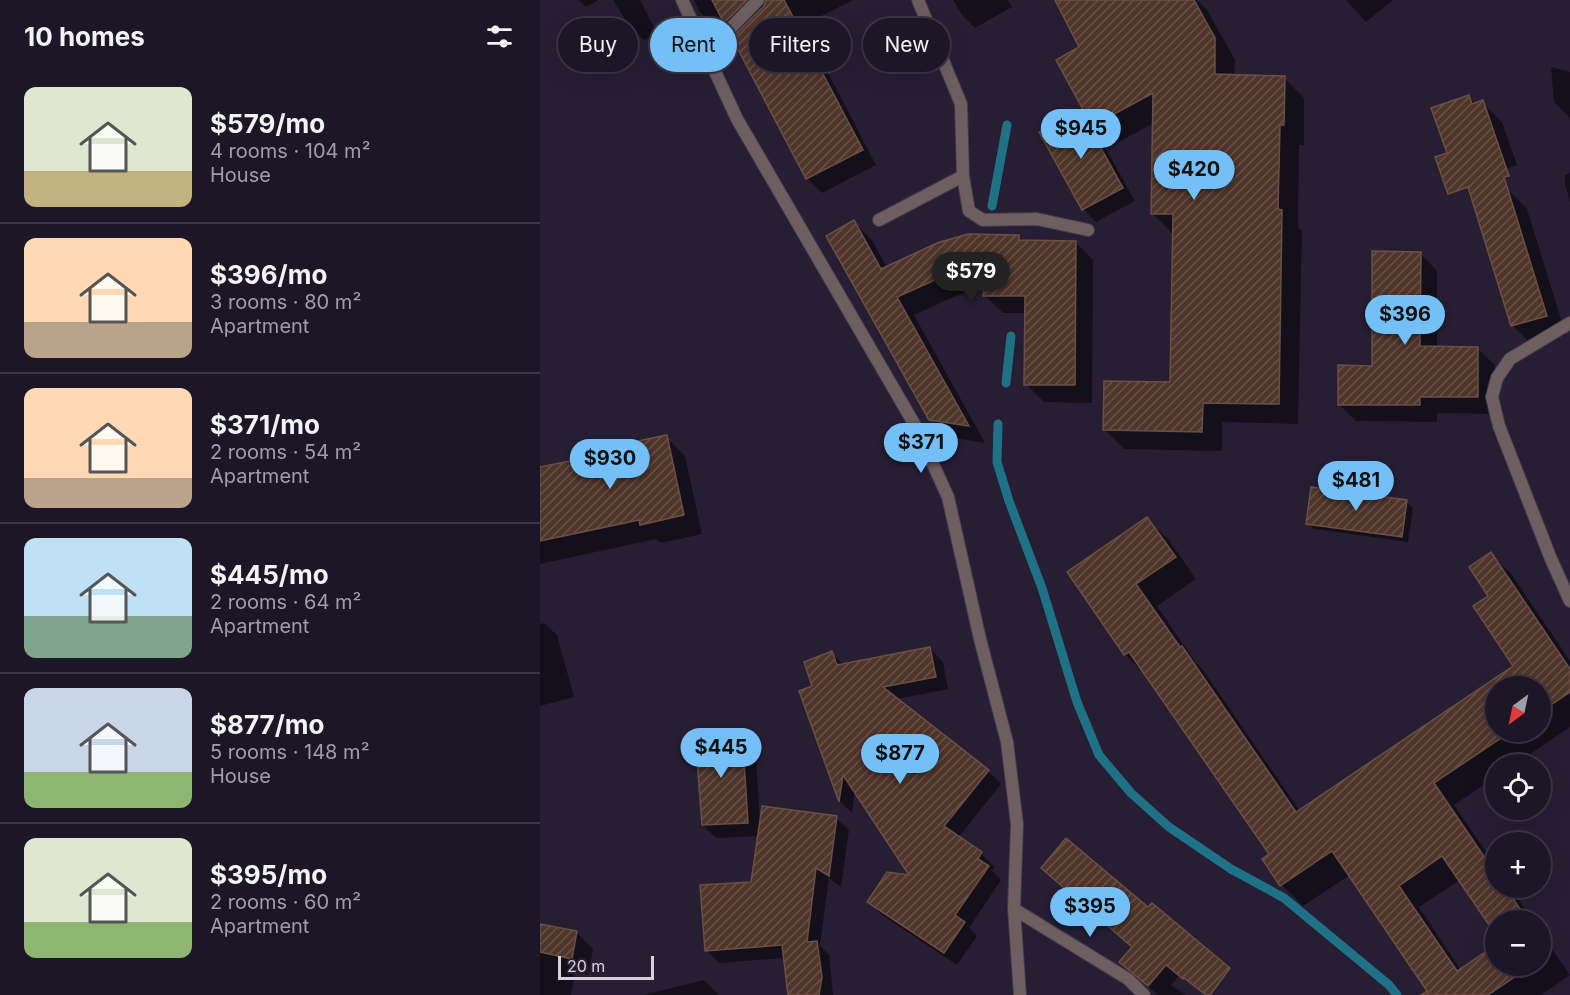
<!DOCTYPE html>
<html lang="en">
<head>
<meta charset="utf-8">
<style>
	body { margin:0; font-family:Inter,sans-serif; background:#2a2333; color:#f1f3f6; height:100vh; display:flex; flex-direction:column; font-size:22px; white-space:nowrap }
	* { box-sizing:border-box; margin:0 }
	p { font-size:20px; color:#a09fa7 }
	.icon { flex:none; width:33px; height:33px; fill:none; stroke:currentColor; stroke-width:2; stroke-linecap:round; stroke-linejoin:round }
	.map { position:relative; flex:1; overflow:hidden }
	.side { display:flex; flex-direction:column; background:#1d1627; width:540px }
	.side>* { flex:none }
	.hud { position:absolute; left:18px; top:18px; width:570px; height:54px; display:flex; gap:12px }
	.needle { width:39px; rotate:213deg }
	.tools { position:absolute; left:945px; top:676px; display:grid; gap:12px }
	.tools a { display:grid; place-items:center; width:66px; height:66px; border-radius:50%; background:#1d1627; box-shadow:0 6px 24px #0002,0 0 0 2px #3b3544; font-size:30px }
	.scale { position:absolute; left:18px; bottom:15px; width:96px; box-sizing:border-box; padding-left:6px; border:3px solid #d6d0df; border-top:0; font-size:16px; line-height:21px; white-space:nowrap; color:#d6d0df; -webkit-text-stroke:4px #271e34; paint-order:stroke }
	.price { position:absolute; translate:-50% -51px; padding:0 14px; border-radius:21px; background:#74c0f6; color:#111; font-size:20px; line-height:39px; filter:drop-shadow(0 2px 3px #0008) }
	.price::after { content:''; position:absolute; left:50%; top:36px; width:18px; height:14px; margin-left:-9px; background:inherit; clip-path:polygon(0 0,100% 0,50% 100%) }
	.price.selected { background:#222; color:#fff }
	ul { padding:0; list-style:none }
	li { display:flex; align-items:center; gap:18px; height:150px; padding:0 24px }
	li+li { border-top:2px solid #3b3544 }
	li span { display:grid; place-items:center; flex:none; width:168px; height:120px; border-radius:12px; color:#555 }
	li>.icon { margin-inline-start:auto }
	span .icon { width:72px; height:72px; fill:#fffc; stroke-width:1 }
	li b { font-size:26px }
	h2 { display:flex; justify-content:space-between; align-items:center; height:72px; padding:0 24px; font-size:26px }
	.pill { padding:0 21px; border-radius:27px; background:#1d1627; box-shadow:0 6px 24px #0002,0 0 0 2px #3b3544; font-size:21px; line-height:54px }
	.pill.selected { background:#74c0f6; color:#111 }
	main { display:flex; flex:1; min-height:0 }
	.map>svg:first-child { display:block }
</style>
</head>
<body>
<main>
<section class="side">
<h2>10 homes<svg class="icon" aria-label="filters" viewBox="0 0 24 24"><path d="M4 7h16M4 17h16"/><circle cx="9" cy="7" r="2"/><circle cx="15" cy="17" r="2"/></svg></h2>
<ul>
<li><span style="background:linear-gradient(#dfe7d0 70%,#c2b280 0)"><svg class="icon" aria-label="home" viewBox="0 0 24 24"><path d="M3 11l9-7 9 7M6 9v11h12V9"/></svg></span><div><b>$579/mo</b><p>4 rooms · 104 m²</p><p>House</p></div></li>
<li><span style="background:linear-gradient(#ffd9b3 70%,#b9a48a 0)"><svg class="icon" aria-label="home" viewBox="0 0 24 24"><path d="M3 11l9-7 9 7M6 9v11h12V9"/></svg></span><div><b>$396/mo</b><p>3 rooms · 80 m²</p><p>Apartment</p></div></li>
<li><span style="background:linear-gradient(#ffd9b3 75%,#b9a48a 0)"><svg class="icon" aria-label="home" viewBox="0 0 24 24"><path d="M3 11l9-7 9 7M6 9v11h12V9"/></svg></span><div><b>$371/mo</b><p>2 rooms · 54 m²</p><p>Apartment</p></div></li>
<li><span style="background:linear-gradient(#bfe0f5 65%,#7fa58c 0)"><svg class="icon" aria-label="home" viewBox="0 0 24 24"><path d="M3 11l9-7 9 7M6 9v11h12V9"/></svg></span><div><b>$445/mo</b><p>2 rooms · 64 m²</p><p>Apartment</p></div></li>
<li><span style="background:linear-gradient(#c9d6e8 70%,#8fb573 0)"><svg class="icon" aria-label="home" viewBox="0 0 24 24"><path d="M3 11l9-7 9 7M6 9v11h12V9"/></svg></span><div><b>$877/mo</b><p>5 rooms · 148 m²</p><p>House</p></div></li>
<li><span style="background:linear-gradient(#dfe7d0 70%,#8fb573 0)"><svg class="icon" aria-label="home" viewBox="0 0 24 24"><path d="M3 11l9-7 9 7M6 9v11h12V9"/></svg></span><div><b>$395/mo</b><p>2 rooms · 60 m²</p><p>Apartment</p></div></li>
</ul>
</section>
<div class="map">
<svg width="1030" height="995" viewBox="0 0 1030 995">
	<defs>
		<pattern id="building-hatch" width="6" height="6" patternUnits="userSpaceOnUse" patternTransform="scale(1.5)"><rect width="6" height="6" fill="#50352b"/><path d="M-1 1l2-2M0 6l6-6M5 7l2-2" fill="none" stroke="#685149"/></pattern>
	</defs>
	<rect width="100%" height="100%" fill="#271e34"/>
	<!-- shadow -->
	<g fill="#0007" fill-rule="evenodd">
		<polygon points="39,0 59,0 46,7"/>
		<polygon points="73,0 100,0 117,33 104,40 90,27"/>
		<polygon points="154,0 313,0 263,25 336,165 282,193 267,178 194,38 198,34 192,28 183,32 175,24 173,25 159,11"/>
		<polygon points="413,0 468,0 472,7 435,28 422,15"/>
		<polygon points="517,0 657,0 667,10 695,60 694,76 744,78 764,98 764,145 759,145 758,227 762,231 758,424 682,422 682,451 584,449 564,429 631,384 634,233 632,233 612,213 614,123 573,145 554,127 595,201 556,222 543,209 539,111 552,124 541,47"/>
		<polygon points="806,0 853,0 826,22"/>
		<polygon points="1011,67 1030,72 1030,118 1014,102"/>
		<polygon points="929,97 936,104 942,102 962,122 977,165 931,181"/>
		<polygon points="1030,173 1030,202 1025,184 1025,175"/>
		<polygon points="967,189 987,209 1026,335 992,345 973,326 933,198"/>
		<polygon points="314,222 332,240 347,268 478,236 484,242 535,242 553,260 552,403 504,402 486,384 486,313 463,313 436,287 374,315 445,443 409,437 391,419"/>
		<polygon points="880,253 897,271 897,348 937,348 955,365 954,414 897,413 897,422 816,421 799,404 833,367"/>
		<polygon points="126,437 145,456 162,534 121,543 116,539 0,564 0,468 85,451"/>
		<polygon points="866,502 873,508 868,542 774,529 768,523"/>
		<path d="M607 519 629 540 656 579 617 606 656 663 663 670 760 811 975 667 951 596V554L972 575 1030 661V727L974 765H956V777L914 805 956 866V888H971L993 921H956L920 880 879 907 921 970 956 966H1000V932L1030 975 1001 995H891L810 875 763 906 742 885 731 855 606 676 585 654 529 573ZM956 687H1000V732H956Z"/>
		<polygon points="4,623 17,635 34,697 0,706 0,624"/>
		<polygon points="390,648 403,662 408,689 357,699 448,771 461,784 418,838 441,854 455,867 452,871 461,880 429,928 437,936 417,965 342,915 329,902 372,877 315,791 312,813 300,801 260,691 274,686 292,653 303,665"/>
		<polygon points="196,732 209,746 210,753 216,759 220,819 296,818 309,830 301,887 289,878 280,945 289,955 293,995 250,995 245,958 179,963 167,950 212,883 219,836 176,838 163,825"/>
		<polygon points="609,909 662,949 631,985 646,995 618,995 599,978 594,948"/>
		<polygon points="0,925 36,932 53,949 48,975 35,972 31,995 0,995"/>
		<polygon points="164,980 179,995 103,995"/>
	</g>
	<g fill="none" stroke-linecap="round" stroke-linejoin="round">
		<!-- stream -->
		<g stroke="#1f7286" stroke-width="9">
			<polyline points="452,206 467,125"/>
			<polyline points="466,383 471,336"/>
			<polyline points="458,424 457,462 469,501 502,588 537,702 559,755 591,793 629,827 691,869 744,898 849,985 857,995"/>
		</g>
	</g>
	<!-- building -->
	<g fill="url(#building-hatch)" stroke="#6b4f44" stroke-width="1.5">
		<polygon points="172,0 207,0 184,23"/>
		<polygon points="226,0 244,0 323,150 266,179 192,38 224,6"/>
		<polygon points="515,0 654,0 675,38 675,74 745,76 744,125 740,125 738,209 742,210 739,404 663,403 662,432 563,430 564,381 630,382 633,214 611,214 613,93 552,126 516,60 539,47"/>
		<polygon points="929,95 932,104 943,100 969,176 964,177 1007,316 971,326 928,187 908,194 895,157 907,153 891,108"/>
		<polygon points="540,110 583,188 542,210 499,132"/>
		<polygon points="314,220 341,269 397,243 428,234 479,235 479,240 536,241 535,385 484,385 485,296 443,296 444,280 427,280 428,265 357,297 429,426 389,420 286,236"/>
		<polygon points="832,251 881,252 880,346 938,347 938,397 880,397 880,405 798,405 798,365 832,366"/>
		<polygon points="127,435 144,515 100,525 99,520 0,541 0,467 84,450 83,444"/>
		<polygon points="771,487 867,500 862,537 766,524"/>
		<polygon points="607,517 636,557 596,584 640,647 642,646 756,812 973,666 933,606 948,596 929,567 951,552 1030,669 1030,692 1000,712 1000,687 956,687 956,732 970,732 894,783 956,874 956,888 966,888 988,921 956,921 956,935 902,856 859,886 917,971 956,945 956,966 991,966 948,995 881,995 887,991 792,851 740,886 722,859 729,854 589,652 584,655 527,572"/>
		<polygon points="390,647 396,677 343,687 449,770 404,826 442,852 438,859 449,866 415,915 425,922 404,953 327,902 347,872 369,875 303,775 299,802 259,691 272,686 264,662 292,651 297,665"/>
		<polygon points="196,731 197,745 203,745 208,823 162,825 155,733"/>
		<polygon points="222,806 297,816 289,876 276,868 267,942 277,941 282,977 279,995 248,995 242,945 165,951 160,885 211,882"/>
		<polygon points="526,838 608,907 612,903 690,968 670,995 666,995 644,978 643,979 626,965 608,986 579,962 592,947 501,868"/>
		<polygon points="0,924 37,931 32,959 0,952"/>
	</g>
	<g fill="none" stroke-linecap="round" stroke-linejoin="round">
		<defs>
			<g id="service">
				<polyline points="378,0 421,104 423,176 429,211 443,220 497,219 548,230"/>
				<polyline points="339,220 423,176"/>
			</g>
			<g id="minor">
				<polyline points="142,0 197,119 376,427 408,497 440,639 467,742 477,824 474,909 480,995"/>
				<polyline points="163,45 188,31 218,0"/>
				<polyline points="1030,323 970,359 957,378 952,397 959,426 1011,559 1030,601"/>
				<polyline points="474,909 588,979 604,995"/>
			</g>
		</defs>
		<!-- service casing -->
		<use href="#service" stroke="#433a4f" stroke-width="14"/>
		<!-- minor casing -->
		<use href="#minor" stroke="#433a4f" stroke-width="14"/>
		<!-- service -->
		<use href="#service" stroke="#6d5e60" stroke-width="12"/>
		<!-- minor -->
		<use href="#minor" stroke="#6d5e60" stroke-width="12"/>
	</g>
</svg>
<div class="tools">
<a><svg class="needle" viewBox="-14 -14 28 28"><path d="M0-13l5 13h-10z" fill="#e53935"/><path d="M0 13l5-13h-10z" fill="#a09fa7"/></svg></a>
<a><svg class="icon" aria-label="locate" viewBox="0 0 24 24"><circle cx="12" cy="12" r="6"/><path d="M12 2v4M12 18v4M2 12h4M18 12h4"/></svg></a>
<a>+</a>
<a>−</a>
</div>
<div class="scale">20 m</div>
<b class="price" style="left:541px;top:160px">$945</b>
<b class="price" style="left:654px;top:201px">$420</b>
<b class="price selected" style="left:431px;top:303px">$579</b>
<b class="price" style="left:865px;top:346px">$396</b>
<b class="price" style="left:381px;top:474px">$371</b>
<b class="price" style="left:70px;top:490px">$930</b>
<b class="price" style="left:816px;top:512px">$481</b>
<b class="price" style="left:181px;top:779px">$445</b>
<b class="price" style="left:360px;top:785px">$877</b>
<b class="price" style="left:550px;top:938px">$395</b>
<div class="hud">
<a class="pill">Buy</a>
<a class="pill selected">Rent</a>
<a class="pill">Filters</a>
<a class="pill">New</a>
</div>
</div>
</main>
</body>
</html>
